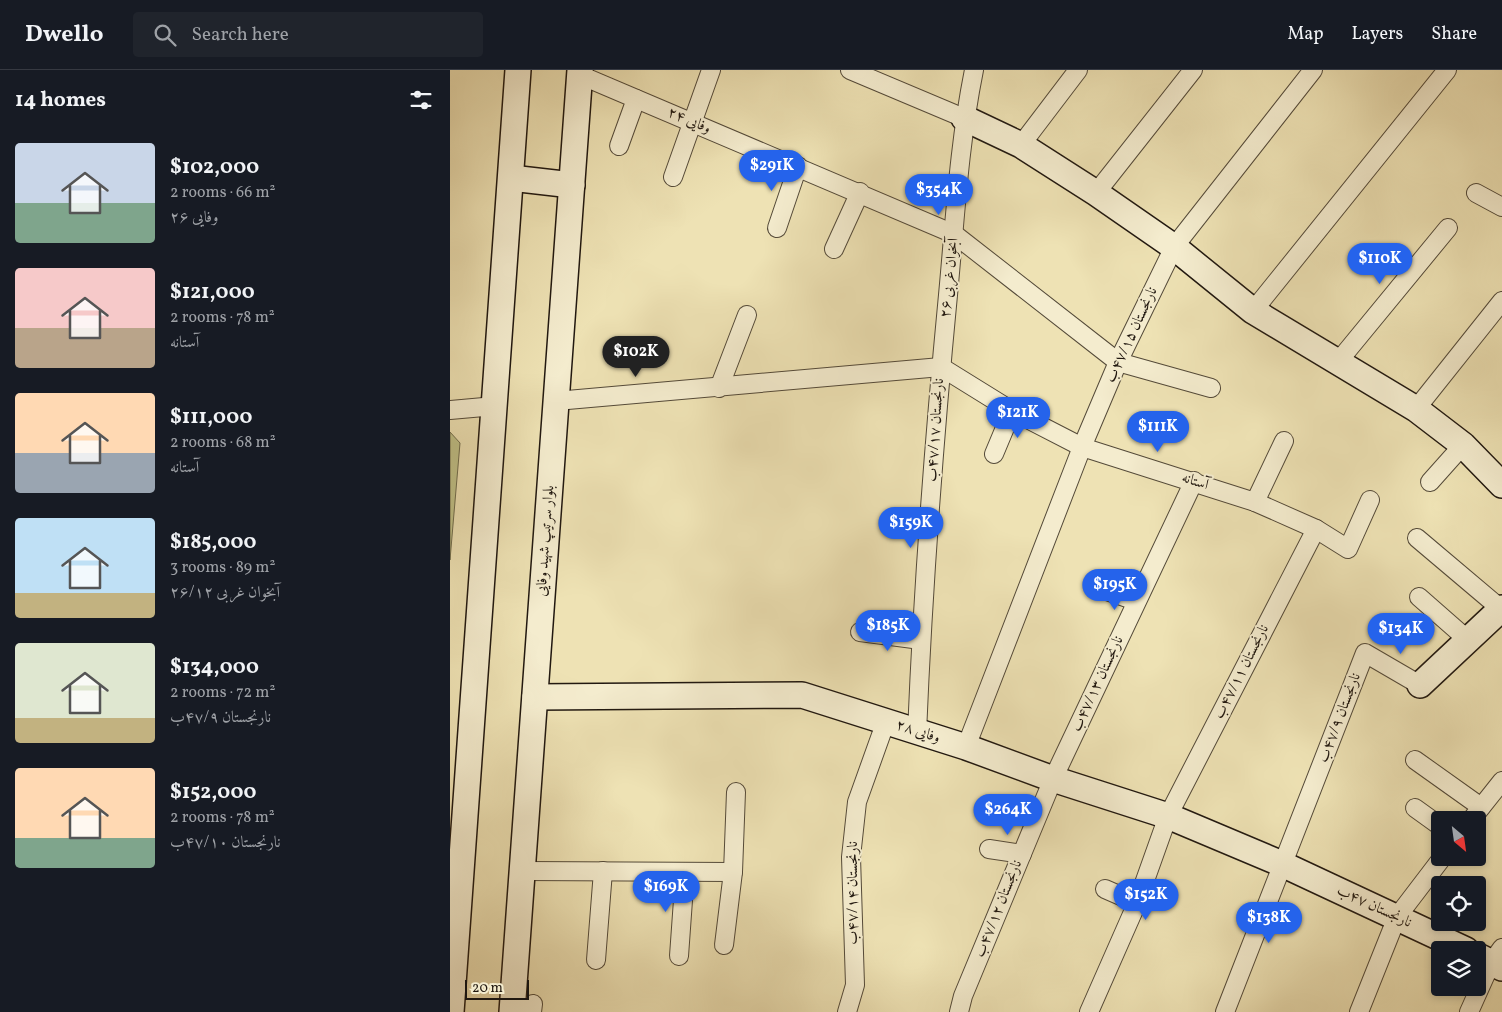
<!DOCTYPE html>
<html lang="en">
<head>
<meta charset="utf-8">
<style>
	body { margin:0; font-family:Vollkorn,Amiri,serif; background:#20242c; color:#f1f3f6; height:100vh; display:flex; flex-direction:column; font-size:19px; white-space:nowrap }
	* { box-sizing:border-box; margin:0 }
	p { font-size:16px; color:#9ea1a6 }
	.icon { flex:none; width:28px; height:28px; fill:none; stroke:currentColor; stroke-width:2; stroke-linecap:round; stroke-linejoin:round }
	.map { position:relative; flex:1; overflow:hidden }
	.panel { display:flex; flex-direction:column; background:#171b24; width:450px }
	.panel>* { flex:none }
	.needle { width:32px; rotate:151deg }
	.fabs { position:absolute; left:981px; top:741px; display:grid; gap:10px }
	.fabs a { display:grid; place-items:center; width:55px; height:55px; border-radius:5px; background:#171b24; box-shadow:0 2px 8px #0003; font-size:25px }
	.scale { position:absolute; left:15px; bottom:12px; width:64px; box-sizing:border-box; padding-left:5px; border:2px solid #211810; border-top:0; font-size:14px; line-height:18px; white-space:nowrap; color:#211810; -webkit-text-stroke:4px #f4ecce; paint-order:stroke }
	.price { position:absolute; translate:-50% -42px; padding:0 11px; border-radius:18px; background:#2563eb; color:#fff; font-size:16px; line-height:32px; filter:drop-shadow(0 1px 2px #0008) }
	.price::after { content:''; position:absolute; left:50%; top:30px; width:15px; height:11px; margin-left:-8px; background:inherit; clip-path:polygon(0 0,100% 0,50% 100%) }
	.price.on { background:#222; color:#fff }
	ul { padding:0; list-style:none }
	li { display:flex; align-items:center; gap:15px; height:125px; padding:0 15px }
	li span { display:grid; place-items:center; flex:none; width:140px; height:100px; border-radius:5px; color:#555 }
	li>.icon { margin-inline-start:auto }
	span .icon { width:60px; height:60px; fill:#fffc; stroke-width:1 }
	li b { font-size:21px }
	h2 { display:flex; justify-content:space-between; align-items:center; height:60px; padding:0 15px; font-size:21px }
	header { display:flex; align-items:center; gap:30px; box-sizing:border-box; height:70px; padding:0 25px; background:#171b24; border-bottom:1px solid #363941 }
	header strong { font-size:24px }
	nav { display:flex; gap:28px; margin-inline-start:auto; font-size:18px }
	.search { width:350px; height:45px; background:#20242c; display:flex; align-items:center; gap:12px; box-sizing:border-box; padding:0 18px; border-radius:5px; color:#9ea1a6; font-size:19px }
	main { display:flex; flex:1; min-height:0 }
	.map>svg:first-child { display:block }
</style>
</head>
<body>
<header>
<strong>Dwello</strong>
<div class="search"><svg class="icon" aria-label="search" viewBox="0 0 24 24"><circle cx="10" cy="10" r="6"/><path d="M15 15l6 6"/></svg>Search here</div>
<nav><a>Map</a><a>Layers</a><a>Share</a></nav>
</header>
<main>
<section class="panel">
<h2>14 homes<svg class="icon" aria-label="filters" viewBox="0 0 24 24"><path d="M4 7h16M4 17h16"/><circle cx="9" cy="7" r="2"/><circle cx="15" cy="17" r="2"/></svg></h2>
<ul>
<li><span style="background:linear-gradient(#c9d6e8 60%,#7fa58c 0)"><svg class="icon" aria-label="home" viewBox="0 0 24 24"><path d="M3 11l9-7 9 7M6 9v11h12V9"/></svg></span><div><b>$102,000</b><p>2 rooms · 66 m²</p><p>وفایی ۲۶</p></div></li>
<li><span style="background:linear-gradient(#f6c9c9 60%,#b9a48a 0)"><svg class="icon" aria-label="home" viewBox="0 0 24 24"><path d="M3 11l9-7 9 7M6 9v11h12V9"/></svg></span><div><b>$121,000</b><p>2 rooms · 78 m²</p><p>آستانه</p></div></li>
<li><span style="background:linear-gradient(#ffd9b3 60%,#9aa5b1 0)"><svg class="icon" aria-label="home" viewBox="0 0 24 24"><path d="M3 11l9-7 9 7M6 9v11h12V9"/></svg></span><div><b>$111,000</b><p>2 rooms · 68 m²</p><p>آستانه</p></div></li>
<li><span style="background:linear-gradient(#bfe0f5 75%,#c2b280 0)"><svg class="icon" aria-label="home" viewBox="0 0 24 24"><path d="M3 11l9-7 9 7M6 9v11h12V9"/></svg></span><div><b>$185,000</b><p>3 rooms · 89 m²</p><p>آبخوان غربی ۲۶/۱۲</p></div></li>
<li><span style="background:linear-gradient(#dfe7d0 75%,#c2b280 0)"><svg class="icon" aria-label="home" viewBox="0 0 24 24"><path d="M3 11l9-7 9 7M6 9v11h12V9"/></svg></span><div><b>$134,000</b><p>2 rooms · 72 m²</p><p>نارنجستان ۴۷/۹ب</p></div></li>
<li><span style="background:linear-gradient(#ffd9b3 70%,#7fa58c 0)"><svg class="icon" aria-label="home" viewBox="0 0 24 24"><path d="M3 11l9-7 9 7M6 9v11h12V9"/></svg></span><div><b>$152,000</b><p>2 rooms · 78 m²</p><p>نارنجستان ۴۷/۱۰ب</p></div></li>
</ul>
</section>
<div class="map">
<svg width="1052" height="942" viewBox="0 0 1052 942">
	<rect width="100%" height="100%" fill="#eee2b4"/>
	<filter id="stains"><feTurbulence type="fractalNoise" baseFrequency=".004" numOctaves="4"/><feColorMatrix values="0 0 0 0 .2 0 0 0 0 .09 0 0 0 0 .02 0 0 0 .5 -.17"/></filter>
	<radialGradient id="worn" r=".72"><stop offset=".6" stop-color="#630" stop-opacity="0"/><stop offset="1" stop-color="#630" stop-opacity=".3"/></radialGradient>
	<!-- green -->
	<polygon fill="#c0c188" stroke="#706c4c" points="0,362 10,373 0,490"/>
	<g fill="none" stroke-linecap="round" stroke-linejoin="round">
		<defs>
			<g id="street">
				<polyline points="400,0 514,48"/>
				<polyline points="130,5 504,164 668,292 761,318"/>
				<polyline points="571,75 628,0"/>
				<polyline points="169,76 186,29"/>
				<polyline points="223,107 261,0"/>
				<polyline points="646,123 743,0"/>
				<polyline points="1026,123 1052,137"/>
				<polyline points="327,158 348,96"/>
				<polyline points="384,179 410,122"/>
				<polyline points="803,241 997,0"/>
				<polyline points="887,293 998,158"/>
				<polyline points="491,297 562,341 632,377 805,432 866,459 898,479 920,430"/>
				<polyline points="269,318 297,245"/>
				<polyline points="106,331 491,297"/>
				<polyline points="966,339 1052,231"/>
				<polyline points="0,340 45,336"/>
				<polyline points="544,384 562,341"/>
				<polyline points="980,412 1013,375"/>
				<polyline points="805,432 834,371"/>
				<polyline points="967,468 1051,539"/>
				<polyline points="654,520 686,531"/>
				<polyline points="969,527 1018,570"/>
				<polyline points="410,562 471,570"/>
				<path d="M467 663C473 517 484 371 498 225 505 150 509 74 524 0"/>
				<polyline points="516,677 632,377 668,292 724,177 863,0"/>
				<polyline points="965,690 1031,737"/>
				<polyline points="965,738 990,756"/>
				<polyline points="1021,750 1052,711"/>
				<polyline points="539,779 572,784"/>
				<polyline points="72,801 283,802"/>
				<polyline points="655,819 687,833"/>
				<polyline points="274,875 283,802 286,722"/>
				<polyline points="229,886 235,802"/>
				<polyline points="146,890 153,801"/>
				<polyline points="82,942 83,934"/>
				<polyline points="397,942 405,915 401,787 407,732 436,651"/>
				<polyline points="509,942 513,926 603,709 744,411"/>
				<polyline points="639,942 687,833 718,746 866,459"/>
				<polyline points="775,942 915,583 970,615"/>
				<polyline points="909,942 947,847 992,788"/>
				<polyline points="1019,942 1041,893 1052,878"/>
			</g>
			<g id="secondary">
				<polyline points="514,48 571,75 646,123 724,177 803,241 966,339 1013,375 1052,415"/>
				<polyline points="61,108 122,115"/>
				<polyline points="970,615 1052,538"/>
				<polyline points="85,627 352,625 516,677 603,709 718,746 832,794 1016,880"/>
				<polyline points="1028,886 1052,898"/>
				<polyline points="1,942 68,0"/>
				<polyline points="62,942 130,0"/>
			</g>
		</defs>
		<!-- street casing -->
		<use href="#street" stroke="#544a39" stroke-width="20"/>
		<!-- secondary casing -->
		<use href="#secondary" stroke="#211810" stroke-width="28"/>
		<!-- street -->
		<use href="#street" stroke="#f4ecce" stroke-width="18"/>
		<!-- secondary -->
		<use href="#secondary" stroke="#f4ecce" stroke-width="25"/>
	</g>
	<g text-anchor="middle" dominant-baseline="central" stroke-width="4" stroke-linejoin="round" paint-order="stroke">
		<!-- street labels -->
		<g font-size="15" fill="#211810" stroke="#f4ecce">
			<text transform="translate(239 51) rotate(23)">وفایی ۲۴</text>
			<text transform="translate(500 208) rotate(-84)">آبخوان غربی ۲۶</text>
			<text transform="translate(682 265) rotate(-65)">نارنجستان ۴۷/۱۵ب</text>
			<text transform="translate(486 360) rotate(-86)">نارنجستان ۴۷/۱۷ب</text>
			<text transform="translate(745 412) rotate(18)">آستانه</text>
			<text transform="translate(96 471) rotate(-86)">بلوار سرتیپ شهید وفایی</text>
			<text transform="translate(792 602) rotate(-63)">نارنجستان ۴۷/۱۱ب</text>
			<text transform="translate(648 614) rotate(-65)">نارنجستان ۴۷/۱۳ب</text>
			<text transform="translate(890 648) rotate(-69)">نارنجستان ۴۷/۹ب</text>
			<text transform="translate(468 662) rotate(18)">وفایی ۲۸</text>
			<text transform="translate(403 823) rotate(-90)">نارنجستان ۴۷/۱۴ب</text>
			<text transform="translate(924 837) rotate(25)">نارنجستان ۴۷ب</text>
			<text transform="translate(549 839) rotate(-68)">نارنجستان ۴۷/۱۲ب</text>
		</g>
	</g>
	<rect width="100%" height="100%" filter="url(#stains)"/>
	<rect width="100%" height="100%" fill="url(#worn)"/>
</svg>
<div class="fabs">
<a><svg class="needle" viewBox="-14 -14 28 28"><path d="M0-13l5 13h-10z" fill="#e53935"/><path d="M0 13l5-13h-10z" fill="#9ea1a6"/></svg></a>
<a><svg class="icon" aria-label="locate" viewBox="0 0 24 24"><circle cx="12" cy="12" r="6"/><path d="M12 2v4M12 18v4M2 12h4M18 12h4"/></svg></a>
<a><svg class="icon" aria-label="layers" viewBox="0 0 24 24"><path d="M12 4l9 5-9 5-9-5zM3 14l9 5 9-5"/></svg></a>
</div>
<div class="scale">20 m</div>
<b class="price" style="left:322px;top:122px">$291K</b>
<b class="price" style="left:489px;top:146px">$354K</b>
<b class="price" style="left:930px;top:215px">$110K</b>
<b class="price on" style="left:186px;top:308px">$102K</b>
<b class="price" style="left:568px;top:369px">$121K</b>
<b class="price" style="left:708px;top:383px">$111K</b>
<b class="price" style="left:461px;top:479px">$159K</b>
<b class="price" style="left:665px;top:541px">$195K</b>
<b class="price" style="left:438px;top:582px">$185K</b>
<b class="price" style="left:951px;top:585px">$134K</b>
<b class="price" style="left:558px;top:766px">$264K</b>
<b class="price" style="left:216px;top:843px">$169K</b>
<b class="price" style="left:696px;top:851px">$152K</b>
<b class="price" style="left:819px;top:874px">$138K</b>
</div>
</main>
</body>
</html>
